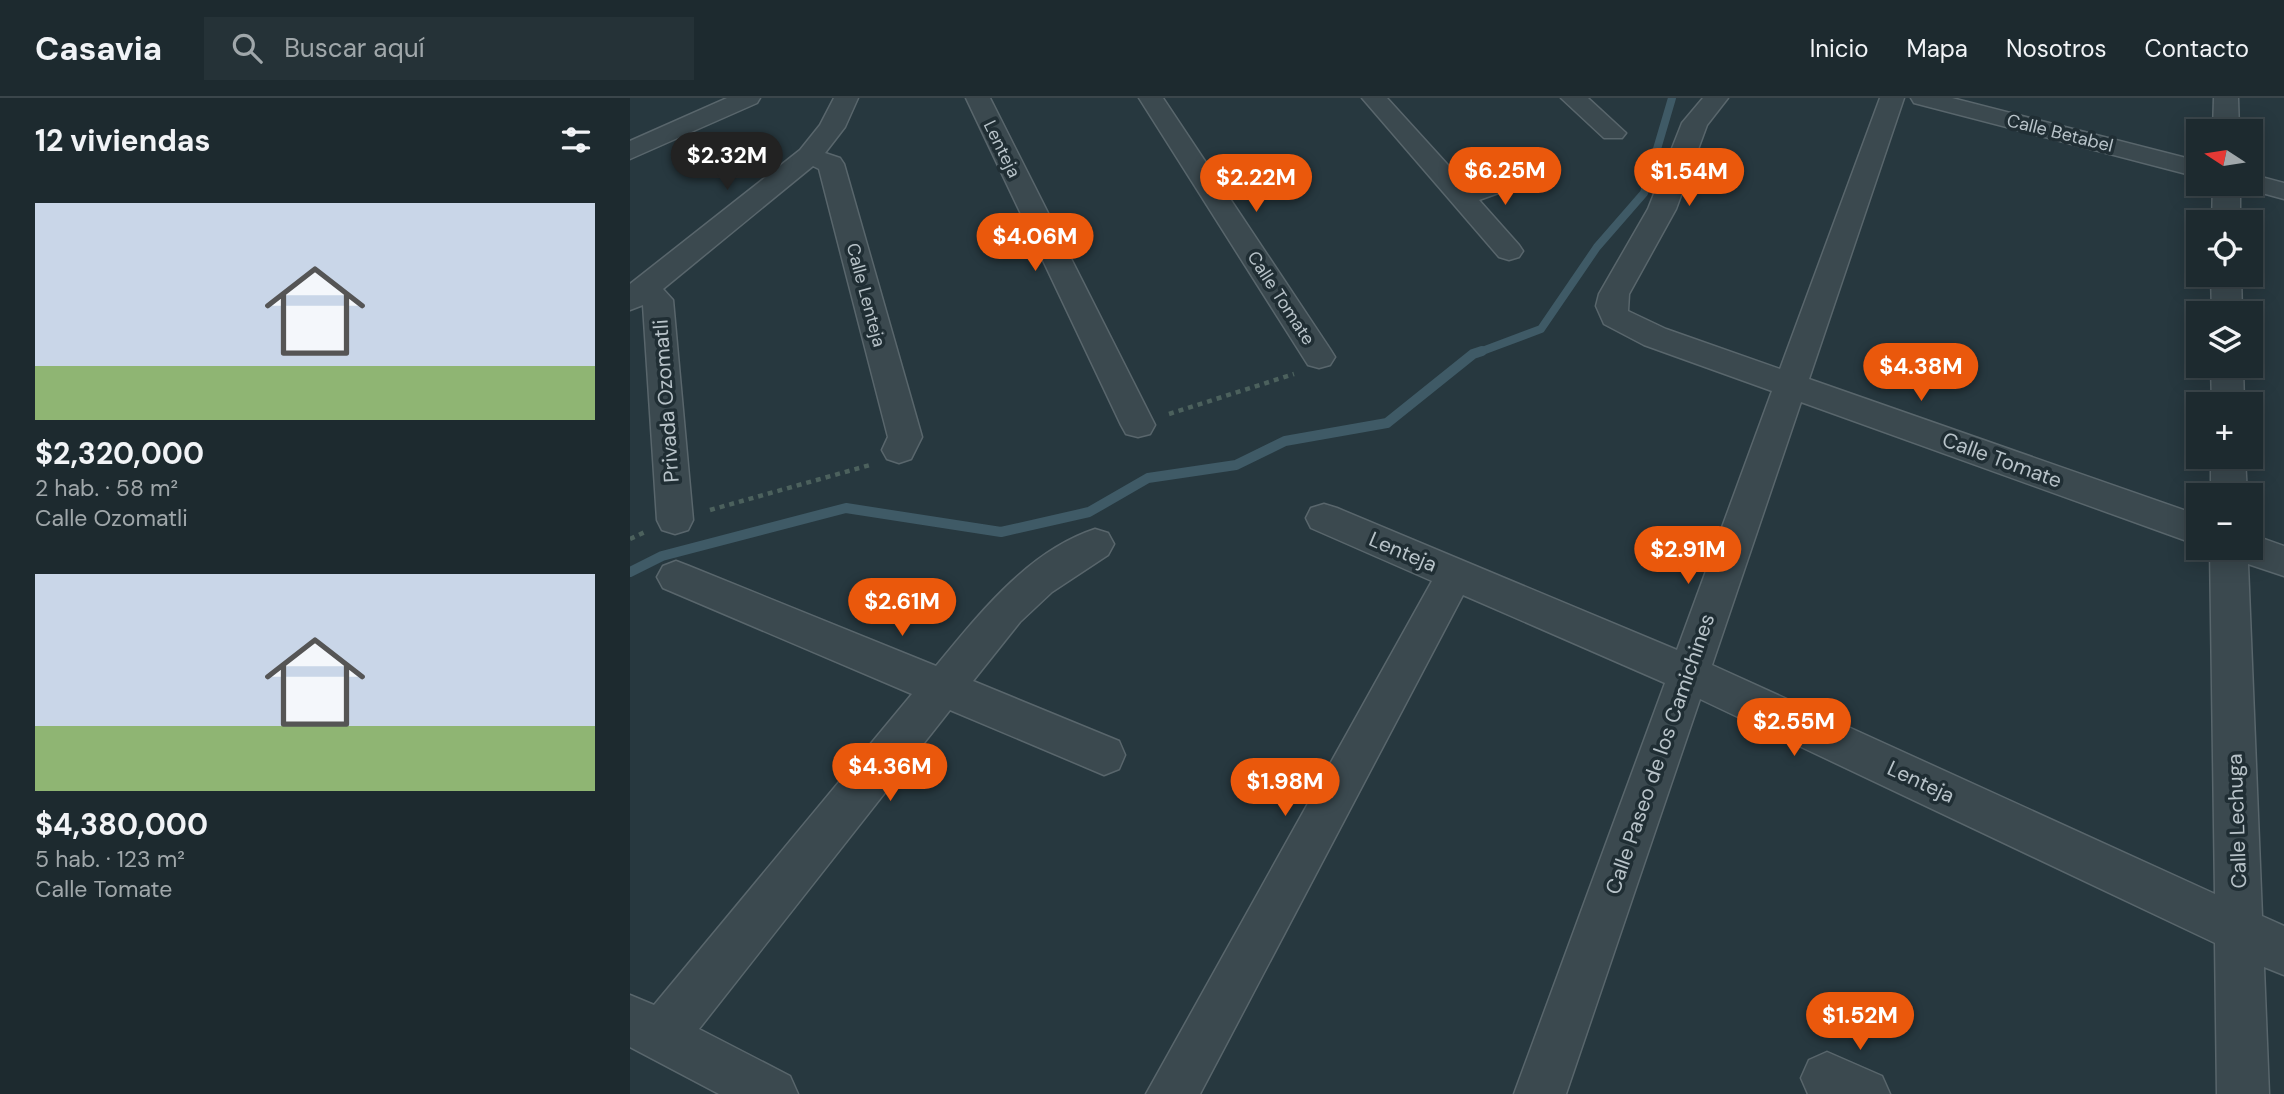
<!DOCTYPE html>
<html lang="es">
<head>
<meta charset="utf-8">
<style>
	body { margin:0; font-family:"DM Sans",sans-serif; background:#253237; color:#f1f3f6; height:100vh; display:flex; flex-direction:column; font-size:26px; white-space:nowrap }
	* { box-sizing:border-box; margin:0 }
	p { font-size:23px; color:#a0a7aa }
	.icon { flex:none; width:38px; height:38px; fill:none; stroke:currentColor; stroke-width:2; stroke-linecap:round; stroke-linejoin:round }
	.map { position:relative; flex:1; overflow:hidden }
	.drawer { display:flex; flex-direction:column; background:#1d2a2f; width:630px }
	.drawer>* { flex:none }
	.needle { width:46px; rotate:282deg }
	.tools { position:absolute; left:1556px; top:21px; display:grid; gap:14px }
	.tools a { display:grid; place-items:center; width:77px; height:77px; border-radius:0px; background:#1d2a2f; box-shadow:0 4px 18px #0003,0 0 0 2px #3b464b; font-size:35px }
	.price { position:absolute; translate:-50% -60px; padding:0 16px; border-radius:24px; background:#ea580c; color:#fff; font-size:23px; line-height:46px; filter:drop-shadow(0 2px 4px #0008) }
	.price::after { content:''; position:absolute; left:50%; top:42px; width:21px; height:16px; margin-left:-10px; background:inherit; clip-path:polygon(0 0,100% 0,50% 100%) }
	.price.selected { background:#222; color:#fff }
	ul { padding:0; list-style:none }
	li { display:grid; align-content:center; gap:14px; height:371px; padding:0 35px }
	li span { display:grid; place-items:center; height:217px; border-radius:0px; color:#555 }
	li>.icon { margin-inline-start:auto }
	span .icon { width:126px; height:126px; fill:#fffc; stroke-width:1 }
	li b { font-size:30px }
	h2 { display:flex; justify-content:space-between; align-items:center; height:84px; padding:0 35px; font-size:30px }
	header { display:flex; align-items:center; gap:42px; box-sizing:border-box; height:98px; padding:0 35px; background:#1d2a2f; border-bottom:2px solid #3b464b }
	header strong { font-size:33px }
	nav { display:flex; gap:38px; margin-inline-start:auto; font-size:24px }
	.search { width:490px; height:63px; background:#253237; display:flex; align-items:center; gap:18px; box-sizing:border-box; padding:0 24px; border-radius:0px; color:#a0a7aa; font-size:26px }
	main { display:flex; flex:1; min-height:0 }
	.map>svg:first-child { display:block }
</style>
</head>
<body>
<header>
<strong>Casavia</strong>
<div class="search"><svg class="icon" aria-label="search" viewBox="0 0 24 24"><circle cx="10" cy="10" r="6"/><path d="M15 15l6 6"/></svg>Buscar aquí</div>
<nav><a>Inicio</a><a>Mapa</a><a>Nosotros</a><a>Contacto</a></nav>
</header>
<main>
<section class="drawer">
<h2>12 viviendas<svg class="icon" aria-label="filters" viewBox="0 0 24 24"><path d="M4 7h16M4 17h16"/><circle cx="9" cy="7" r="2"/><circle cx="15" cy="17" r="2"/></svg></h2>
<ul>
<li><span style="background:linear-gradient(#c9d6e8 75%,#8fb573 0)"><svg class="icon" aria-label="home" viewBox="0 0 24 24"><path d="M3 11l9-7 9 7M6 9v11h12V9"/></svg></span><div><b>$2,320,000</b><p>2 hab. · 58 m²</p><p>Calle Ozomatli</p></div></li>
<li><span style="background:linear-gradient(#c9d6e8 70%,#8fb573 0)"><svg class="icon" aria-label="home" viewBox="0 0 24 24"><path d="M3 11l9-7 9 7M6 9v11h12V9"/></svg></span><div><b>$4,380,000</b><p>5 hab. · 123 m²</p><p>Calle Tomate</p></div></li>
</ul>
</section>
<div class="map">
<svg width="1654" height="996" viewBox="0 0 1654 996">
	<rect width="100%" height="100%" fill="#27383f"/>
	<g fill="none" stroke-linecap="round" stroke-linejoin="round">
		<!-- stream-far1 -->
		<polyline stroke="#3f5a66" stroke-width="8" points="847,255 911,231 967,149 1014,95 1042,0"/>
		<!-- stream -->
		<polyline stroke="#3f5a66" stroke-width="10" points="0,474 32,458 216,410 371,434 459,414 518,380 606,367 655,343 757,325 843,256 852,253"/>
		<defs>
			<g id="minor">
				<polygon points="97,0 130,0 127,5 0,61 0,43"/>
				<polygon points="204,0 228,0 215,29 195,55 210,60 214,66 292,339 281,361 269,365 257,361 252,352 258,339 189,71 183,68 33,191 43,202 63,422 58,432 45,436 32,432 27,422 13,207 0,212 0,186 170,52 190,27"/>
				<polygon points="336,0 360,0 525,327 520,336 508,339 496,336 491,327"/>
				<polygon points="509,0 533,0 700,251 705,259 700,267 689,270 678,267"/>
				<polygon points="732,0 757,0 837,88 892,68 910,68 914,74 910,80 849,102 889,147 893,153 889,159 879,162 869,159"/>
				<polygon points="931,0 958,0 996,35 992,40 974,40"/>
				<polygon points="1073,0 1098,0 1077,27 1046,111 999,196 998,213 1036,231 1150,271 1250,0 1274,0 1179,281 1568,417 1568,447 1171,304 1082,567 1585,796 1580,450 1620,450 1620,436 1654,448 1654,478 1618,466 1632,818 1654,828 1654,877 1634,869 1639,996 1587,996 1585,845 1070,601 936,996 884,996 1035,585 833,497 570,996 516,996 802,483 681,430 676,420 681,410 694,406 707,410 1047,552 1142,293 1014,247 974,226 966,208 969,196 1018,111 1052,25"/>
				<polygon points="1281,0 1322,0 1568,63 1568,79 1284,5"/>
				<polygon points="1584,0 1608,0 1609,33 1583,33"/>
				<polygon points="1620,76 1654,85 1654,101 1610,89 1610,124 1582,124 1583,86 1620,86"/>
				<polygon points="1581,177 1611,177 1612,215 1582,215"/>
				<polygon points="1581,268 1613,268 1614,306 1582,306"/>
				<polygon points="1581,359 1615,359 1617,397 1581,397"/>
				<path d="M465 431 478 435 484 446 478 457 422 494 390 524 343 583 489 643 495 657 489 671 474 677 320 612 69 931 160 978 168 996H89L0 949V897L24 907 282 596 33 490 27 479 33 468 46 463 59 468 306 568C349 516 398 453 465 431Z"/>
				<polygon points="1197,954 1252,978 1260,996 1178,996 1171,980 1179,962"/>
			</g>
		</defs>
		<!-- minor casing -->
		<use href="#minor" stroke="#59666c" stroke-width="3"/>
		<!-- path -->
		<g stroke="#4c615d" stroke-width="4.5" stroke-dasharray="5 5" stroke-linecap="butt">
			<polyline points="539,316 664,276"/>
			<polyline points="80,412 240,367"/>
			<polyline points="0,441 15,434"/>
		</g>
		<!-- minor -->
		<use href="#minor" fill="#3b494f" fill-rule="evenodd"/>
	</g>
	<g text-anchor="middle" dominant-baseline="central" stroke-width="7" stroke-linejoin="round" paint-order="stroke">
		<!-- far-street labels -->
		<g font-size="18" fill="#b8c3c9" stroke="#202e34">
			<text transform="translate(1430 35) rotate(14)">Calle Betabel</text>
			<text transform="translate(372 51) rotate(64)">Lenteja</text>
			<text transform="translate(236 197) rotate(75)">Calle Lenteja</text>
			<text transform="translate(651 200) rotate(57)">Calle Tomate</text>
		</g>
		<!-- street labels -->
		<g font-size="21" fill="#b8c3c9" stroke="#202e34">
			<text transform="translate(36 303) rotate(-94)">Privada Ozomatli</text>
			<text transform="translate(1372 362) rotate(20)">Calle Tomate</text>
			<text transform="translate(773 454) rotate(23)">Lenteja</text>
			<text transform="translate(1030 656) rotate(-71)">Calle Paseo de los Camichines</text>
			<text transform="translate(1291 684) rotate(25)">Lenteja</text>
			<text transform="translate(1607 723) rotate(-92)">Calle Lechuga</text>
		</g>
	</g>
</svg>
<div class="tools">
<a><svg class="needle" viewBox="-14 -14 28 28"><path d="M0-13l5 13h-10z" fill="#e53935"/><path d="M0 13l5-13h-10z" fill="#a0a7aa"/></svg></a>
<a><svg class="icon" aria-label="locate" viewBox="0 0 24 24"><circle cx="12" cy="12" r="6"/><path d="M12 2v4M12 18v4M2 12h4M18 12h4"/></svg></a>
<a><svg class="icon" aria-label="layers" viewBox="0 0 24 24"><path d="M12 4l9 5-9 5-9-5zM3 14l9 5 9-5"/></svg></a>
<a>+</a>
<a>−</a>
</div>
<b class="price selected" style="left:97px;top:94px">$2.32M</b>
<b class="price" style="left:875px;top:109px">$6.25M</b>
<b class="price" style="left:1059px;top:110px">$1.54M</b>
<b class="price" style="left:626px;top:116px">$2.22M</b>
<b class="price" style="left:405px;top:175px">$4.06M</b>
<b class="price" style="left:1291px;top:305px">$4.38M</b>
<b class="price" style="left:1058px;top:488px">$2.91M</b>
<b class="price" style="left:272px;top:540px">$2.61M</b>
<b class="price" style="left:1164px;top:660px">$2.55M</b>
<b class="price" style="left:260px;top:705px">$4.36M</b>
<b class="price" style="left:655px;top:720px">$1.98M</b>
<b class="price" style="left:1230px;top:954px">$1.52M</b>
</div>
</main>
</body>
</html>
